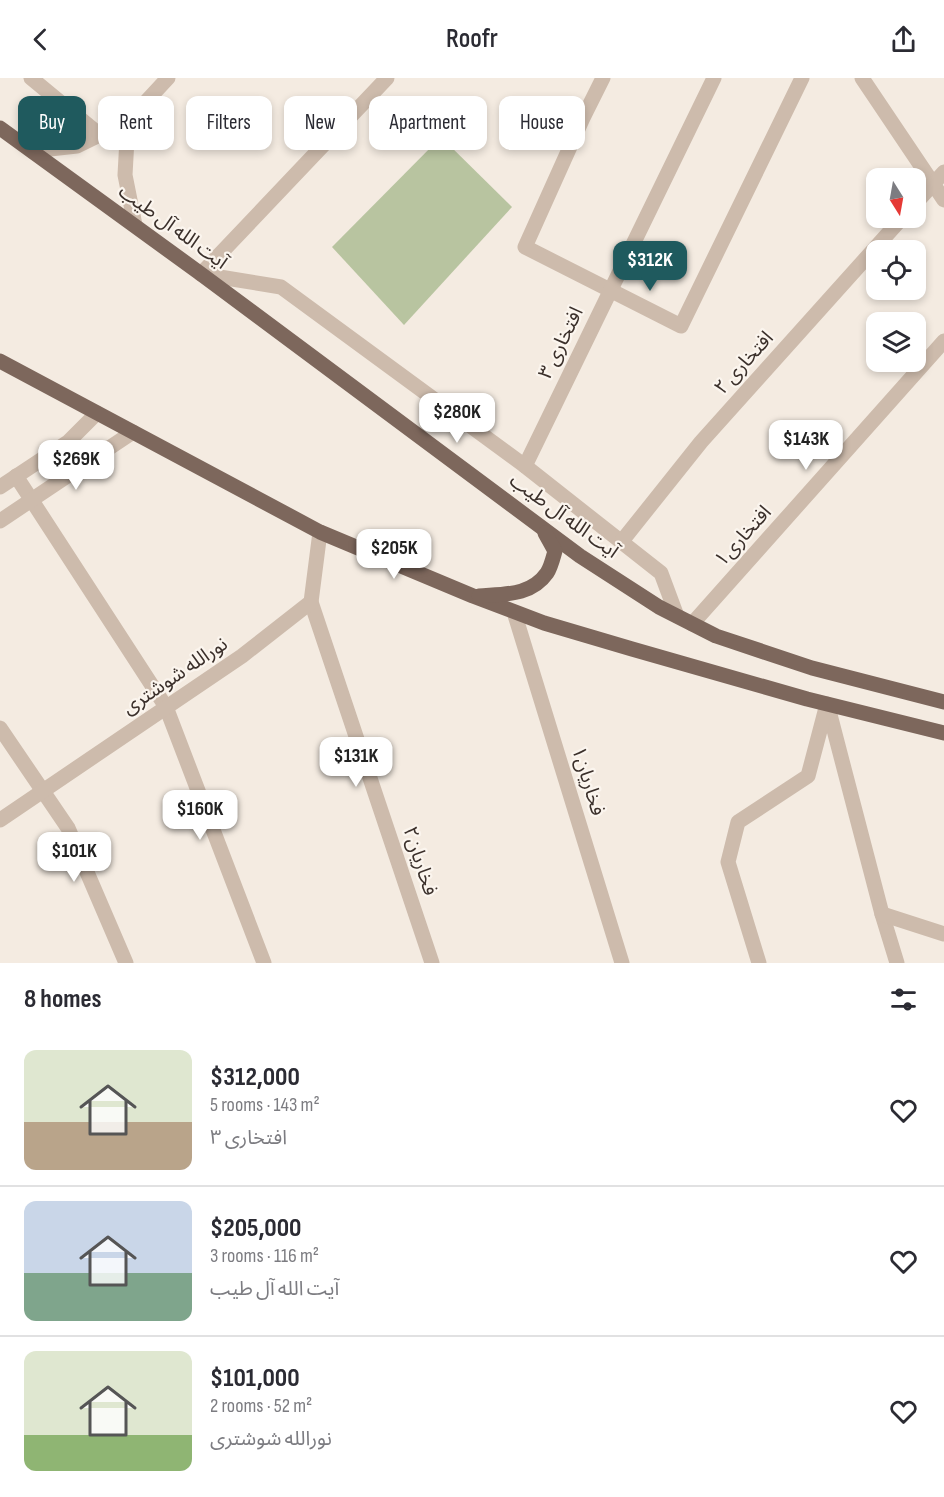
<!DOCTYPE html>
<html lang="en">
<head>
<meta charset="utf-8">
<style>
	body { margin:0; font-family:"Sofia Sans Condensed","Noto Sans Arabic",sans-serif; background:#f2f2f3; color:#2b2b33; height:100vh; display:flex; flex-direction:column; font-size:22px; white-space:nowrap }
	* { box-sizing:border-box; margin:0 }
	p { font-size:20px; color:#7c7c81 }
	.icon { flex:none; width:33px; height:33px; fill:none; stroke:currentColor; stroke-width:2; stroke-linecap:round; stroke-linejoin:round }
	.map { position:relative; height:885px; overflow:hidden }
	.sheet { display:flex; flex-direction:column; background:#fff; flex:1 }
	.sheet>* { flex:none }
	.banner { position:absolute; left:18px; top:18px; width:600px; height:54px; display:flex; gap:12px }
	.needle { width:39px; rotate:169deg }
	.controls { position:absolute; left:866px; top:90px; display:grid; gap:12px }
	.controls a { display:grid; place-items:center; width:60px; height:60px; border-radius:12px; background:#fff; box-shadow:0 3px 9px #0003; font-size:30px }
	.price { position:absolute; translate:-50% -51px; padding:0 14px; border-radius:12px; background:#fff; color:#222; font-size:20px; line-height:39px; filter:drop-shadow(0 2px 3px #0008) }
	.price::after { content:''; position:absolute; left:50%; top:36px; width:18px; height:14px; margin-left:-9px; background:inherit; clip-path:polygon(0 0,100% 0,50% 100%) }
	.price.selected { background:#1f5a5e; color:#fff }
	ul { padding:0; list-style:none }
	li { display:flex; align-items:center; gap:18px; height:150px; padding:0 24px }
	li+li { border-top:2px solid #e1e1e2 }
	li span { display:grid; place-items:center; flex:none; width:168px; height:120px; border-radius:12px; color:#555 }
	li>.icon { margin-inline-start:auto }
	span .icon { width:72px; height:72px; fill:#fffc; stroke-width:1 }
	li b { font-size:26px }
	h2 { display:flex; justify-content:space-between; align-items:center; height:72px; padding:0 24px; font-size:26px }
	.chip { padding:0 21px; border-radius:12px; background:#fff; box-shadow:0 3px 9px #0003; font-size:21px; line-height:54px }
	.chip.selected { background:#1f5a5e; color:#fff }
	header { display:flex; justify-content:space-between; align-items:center; height:78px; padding:0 24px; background:#fff; font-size:27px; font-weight:600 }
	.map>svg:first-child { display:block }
</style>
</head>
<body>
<header><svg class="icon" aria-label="back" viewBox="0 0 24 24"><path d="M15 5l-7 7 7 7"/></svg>Roofr<svg class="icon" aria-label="share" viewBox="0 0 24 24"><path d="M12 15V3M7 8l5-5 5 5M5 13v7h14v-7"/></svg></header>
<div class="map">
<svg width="944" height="885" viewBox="0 0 944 885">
	<rect width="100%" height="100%" fill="#f4ebe1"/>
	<!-- green -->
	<polygon fill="#b8c4a0" points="441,59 512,129 404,247 332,169"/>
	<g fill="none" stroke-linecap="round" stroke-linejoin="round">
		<!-- minor -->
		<g stroke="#cdbbac" stroke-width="15">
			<polyline points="31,0 100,57"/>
			<polyline points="603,0 583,40 525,169 681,248 802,0"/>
			<polyline points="862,0 944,122"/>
			<polyline points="128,43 168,0"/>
			<polyline points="32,73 77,68 128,43 125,97 135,147"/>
			<polyline points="915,126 944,94"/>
			<polyline points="201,196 281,209 525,388 661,495 677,538"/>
			<polyline points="201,196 387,0"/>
			<polyline points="525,388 714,0"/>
			<polyline points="16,398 166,629 264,885"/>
			<polyline points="0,409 68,364 97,335"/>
			<polyline points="0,443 133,354"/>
			<polyline points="622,463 701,364 902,140"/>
			<polyline points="311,524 432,885"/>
			<polyline points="514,534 622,885"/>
			<polyline points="692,546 944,263"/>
			<polyline points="828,629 882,836 897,885"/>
			<polyline points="0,650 68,750 126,885"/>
			<polyline points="0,742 242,578 311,524 320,454"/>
			<polyline points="882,836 944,856"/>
			<polyline points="759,885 728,784 738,744 808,698 827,626"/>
		</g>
		<!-- major -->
		<g stroke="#7d675c" stroke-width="15">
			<polyline points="0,50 201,196 580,478 659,529 716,558 812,590 944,624"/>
			<polyline points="0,283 320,454 473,518 544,545 632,571 807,621 944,655"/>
			<path d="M479 518C504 516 531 518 547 495 551 489 553 480 555 473L545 455"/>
		</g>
	</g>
	<g text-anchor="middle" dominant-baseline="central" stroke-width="4.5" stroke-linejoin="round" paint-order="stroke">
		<!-- street labels -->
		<g font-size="20" fill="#3b302b" stroke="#fbf5ee">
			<text transform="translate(173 149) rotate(36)">آیت الله آل طیب</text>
			<text transform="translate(561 265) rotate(-64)">افتخاری ۳</text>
			<text transform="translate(744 285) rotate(-48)">افتخاری ۲</text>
			<text transform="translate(564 438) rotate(36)">آیت الله آل طیب</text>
			<text transform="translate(743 458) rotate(-48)">افتخاری۱</text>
			<text transform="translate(175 598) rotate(-34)">نورالله شوشتری</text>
			<text transform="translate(588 703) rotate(73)">فخاریان۱</text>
			<text transform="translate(420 783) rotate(72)">فخاریان۲</text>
		</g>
	</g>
</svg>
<div class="controls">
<a><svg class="needle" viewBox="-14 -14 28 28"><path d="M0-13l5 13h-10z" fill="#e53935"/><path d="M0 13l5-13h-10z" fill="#7c7c81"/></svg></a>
<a><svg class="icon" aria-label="locate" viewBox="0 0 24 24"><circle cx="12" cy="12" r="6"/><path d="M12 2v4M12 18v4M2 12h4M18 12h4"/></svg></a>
<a><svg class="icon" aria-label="layers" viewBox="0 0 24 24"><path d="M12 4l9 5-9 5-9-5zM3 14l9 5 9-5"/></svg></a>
</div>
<b class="price selected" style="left:650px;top:214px">$312K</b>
<b class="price" style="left:457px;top:366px">$280K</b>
<b class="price" style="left:806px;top:393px">$143K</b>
<b class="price" style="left:76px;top:413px">$269K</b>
<b class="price" style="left:394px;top:502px">$205K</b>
<b class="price" style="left:356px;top:710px">$131K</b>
<b class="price" style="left:200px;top:763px">$160K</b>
<b class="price" style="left:74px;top:805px">$101K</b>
<div class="banner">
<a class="chip selected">Buy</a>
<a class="chip">Rent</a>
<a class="chip">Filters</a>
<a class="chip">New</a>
<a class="chip">Apartment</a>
<a class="chip">House</a>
</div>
</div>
<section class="sheet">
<h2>8 homes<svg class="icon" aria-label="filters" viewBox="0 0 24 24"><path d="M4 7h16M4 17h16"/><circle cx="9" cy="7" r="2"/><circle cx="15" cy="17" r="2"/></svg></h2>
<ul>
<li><span style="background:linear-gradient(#dfe7d0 60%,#b9a48a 0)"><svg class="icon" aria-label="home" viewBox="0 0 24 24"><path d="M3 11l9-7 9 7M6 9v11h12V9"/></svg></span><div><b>$312,000</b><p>5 rooms · 143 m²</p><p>افتخاری ۳</p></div><svg class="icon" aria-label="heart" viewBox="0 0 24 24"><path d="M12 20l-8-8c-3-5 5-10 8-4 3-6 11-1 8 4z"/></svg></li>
<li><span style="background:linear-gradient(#c9d6e8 60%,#7fa58c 0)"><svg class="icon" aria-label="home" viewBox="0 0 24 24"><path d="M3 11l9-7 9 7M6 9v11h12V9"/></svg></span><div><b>$205,000</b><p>3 rooms · 116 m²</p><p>آیت الله آل طیب</p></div><svg class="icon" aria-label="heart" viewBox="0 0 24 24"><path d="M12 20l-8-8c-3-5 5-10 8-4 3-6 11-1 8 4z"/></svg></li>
<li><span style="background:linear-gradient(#dfe7d0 70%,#8fb573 0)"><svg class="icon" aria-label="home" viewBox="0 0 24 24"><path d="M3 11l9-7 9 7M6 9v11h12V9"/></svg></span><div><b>$101,000</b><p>2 rooms · 52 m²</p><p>نورالله شوشتری</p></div><svg class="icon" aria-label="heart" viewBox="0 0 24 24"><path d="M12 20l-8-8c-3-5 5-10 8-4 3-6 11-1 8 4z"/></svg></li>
</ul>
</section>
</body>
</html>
